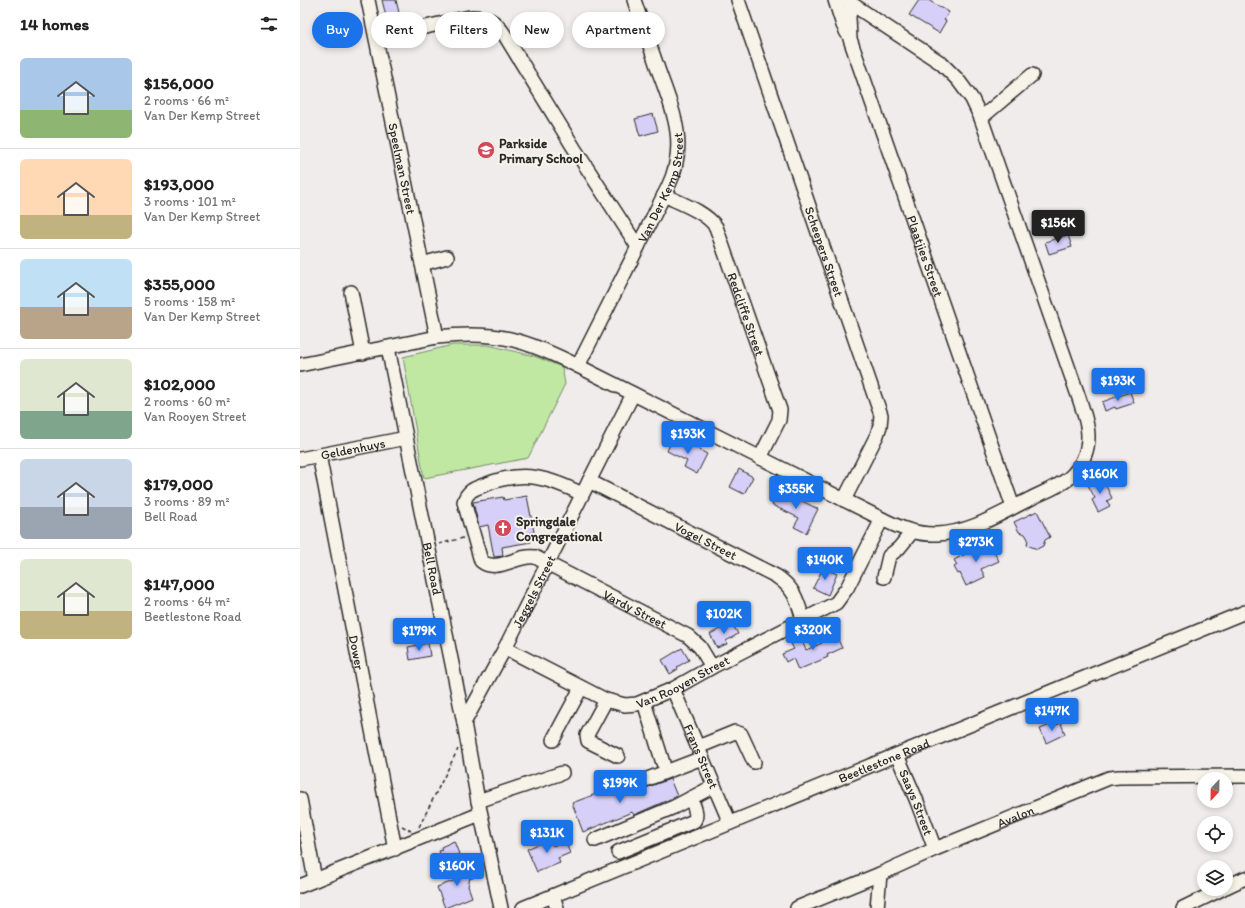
<!DOCTYPE html>
<html lang="en">
<head>
<meta charset="utf-8">
<style>
	body { margin:0; font-family:Itim,sans-serif; background:#f6f6f6; color:#222; height:100vh; display:flex; flex-direction:column; font-size:15px; white-space:nowrap }
	* { box-sizing:border-box; margin:0 }
	p { font-size:13px; color:#767676 }
	.icon { flex:none; width:22px; height:22px; fill:none; stroke:currentColor; stroke-width:2; stroke-linecap:round; stroke-linejoin:round }
	.map { position:relative; flex:1; overflow:hidden }
	.side { display:flex; flex-direction:column; background:#fff; width:300px }
	.side>* { flex:none }
	.banner { position:absolute; left:12px; top:12px; width:380px; height:36px; display:flex; gap:8px }
	.needle { width:26px; rotate:202deg }
	.tools { position:absolute; left:897px; top:772px; display:grid; gap:8px }
	.tools a { display:grid; place-items:center; width:36px; height:36px; border-radius:50%; background:#fff; box-shadow:0 2px 6px #0003; font-size:20px }
	.price { position:absolute; translate:-50% -34px; padding:0 9px; border-radius:4px; background:#1a73e8; color:#fff; font-size:13px; line-height:26px; filter:drop-shadow(0 1px 2px #0008) }
	.price::after { content:''; position:absolute; left:50%; top:24px; width:12px; height:9px; margin-left:-6px; background:inherit; clip-path:polygon(0 0,100% 0,50% 100%) }
	.price.current { background:#222; color:#fff }
	ul { padding:0; list-style:none }
	li { display:flex; align-items:center; gap:12px; height:100px; padding:0 20px }
	li+li { border-top:1px solid #e0e0e0 }
	li span { display:grid; place-items:center; flex:none; width:112px; height:80px; border-radius:6px; color:#555 }
	li>.icon { margin-inline-start:auto }
	span .icon { width:48px; height:48px; fill:#fffc; stroke-width:1 }
	li b { font-size:17px }
	h2 { display:flex; justify-content:space-between; align-items:center; height:48px; padding:0 20px; font-size:17px }
	.tag { padding:0 14px; border-radius:18px; background:#fff; box-shadow:0 2px 6px #0003; font-size:14px; line-height:36px }
	.tag.current { background:#1a73e8; color:#fff }
	main { display:flex; flex:1; min-height:0 }
	.map>svg:first-child { display:block }
</style>
</head>
<body>
<main>
<section class="side">
<h2>14 homes<svg class="icon" aria-label="filters" viewBox="0 0 24 24"><path d="M4 7h16M4 17h16"/><circle cx="9" cy="7" r="2"/><circle cx="15" cy="17" r="2"/></svg></h2>
<ul>
<li><span style="background:linear-gradient(#a9c7e8 65%,#8fb573 0)"><svg class="icon" aria-label="home" viewBox="0 0 24 24"><path d="M3 11l9-7 9 7M6 9v11h12V9"/></svg></span><div><b>$156,000</b><p>2 rooms · 66 m²</p><p>Van Der Kemp Street</p></div></li>
<li><span style="background:linear-gradient(#ffd9b3 70%,#c2b280 0)"><svg class="icon" aria-label="home" viewBox="0 0 24 24"><path d="M3 11l9-7 9 7M6 9v11h12V9"/></svg></span><div><b>$193,000</b><p>3 rooms · 101 m²</p><p>Van Der Kemp Street</p></div></li>
<li><span style="background:linear-gradient(#bfe0f5 60%,#b9a48a 0)"><svg class="icon" aria-label="home" viewBox="0 0 24 24"><path d="M3 11l9-7 9 7M6 9v11h12V9"/></svg></span><div><b>$355,000</b><p>5 rooms · 158 m²</p><p>Van Der Kemp Street</p></div></li>
<li><span style="background:linear-gradient(#dfe7d0 65%,#7fa58c 0)"><svg class="icon" aria-label="home" viewBox="0 0 24 24"><path d="M3 11l9-7 9 7M6 9v11h12V9"/></svg></span><div><b>$102,000</b><p>2 rooms · 60 m²</p><p>Van Rooyen Street</p></div></li>
<li><span style="background:linear-gradient(#c9d6e8 60%,#9aa5b1 0)"><svg class="icon" aria-label="home" viewBox="0 0 24 24"><path d="M3 11l9-7 9 7M6 9v11h12V9"/></svg></span><div><b>$179,000</b><p>3 rooms · 89 m²</p><p>Bell Road</p></div></li>
<li><span style="background:linear-gradient(#dfe7d0 65%,#c2b280 0)"><svg class="icon" aria-label="home" viewBox="0 0 24 24"><path d="M3 11l9-7 9 7M6 9v11h12V9"/></svg></span><div><b>$147,000</b><p>2 rooms · 64 m²</p><p>Beetlestone Road</p></div></li>
</ul>
</section>
<div class="map">
<svg width="945" height="908" viewBox="0 0 945 908">
	<rect width="100%" height="100%" fill="#f0eceb"/>
	<filter id="ink" filterUnits="userSpaceOnUse"><feTurbulence type="fractalNoise" baseFrequency=".025" numOctaves="2"/><feDisplacementMap in="SourceGraphic" scale="8" xChannelSelector="R" yChannelSelector="G"/><feConvolveMatrix kernelMatrix="1 2 1 2 8 2 1 2 1" color-interpolation-filters="sRGB"/></filter>
	<g filter="url(#ink)">
		<!-- green -->
		<polygon fill="#c1e8a3" stroke="#768a67" points="153,345 188,345 234,356 262,367 265,384 228,458 124,478 103,357"/>
		<!-- building -->
		<g fill="#d6cff8" stroke="#2b2b2b">
			<polygon points="82,0 96,0 100,17 87,20"/>
			<polygon points="619,0 628,0 649,12 644,20 646,21 639,33 609,15"/>
			<polygon points="353,114 358,131 340,136 335,119"/>
			<polygon points="768,235 772,247 749,254 745,242"/>
			<polygon points="830,392 834,403 816,409 815,407 805,411 802,402"/>
			<polygon points="372,440 382,445 384,441 407,454 397,474 384,467 387,461 367,451"/>
			<polygon points="439,469 453,477 444,494 430,487"/>
			<polygon points="802,478 812,498 807,501 810,506 798,512 792,500 795,498 788,485"/>
			<polygon points="480,490 518,509 506,533 494,527 499,518 472,505"/>
			<polygon points="227,496 234,532 230,533 231,542 202,547 203,556 194,557 188,525 179,527 173,502 203,497 204,500"/>
			<polygon points="737,511 750,537 745,540 743,546 737,549 727,545 728,539 725,534 719,532 714,522"/>
			<polygon points="689,541 699,561 681,569 685,577 666,586 660,573 658,574 654,567 657,565 654,560 673,550 672,549"/>
			<polygon points="523,568 537,574 528,595 513,588"/>
			<polygon points="432,623 438,634 426,641 427,644 417,648 410,634"/>
			<polygon points="533,629 542,648 527,655 528,657 498,670 493,658 486,662 482,654 494,649 491,644 501,639 506,650 522,643 519,636"/>
			<polygon points="128,643 130,656 110,660 108,647"/>
			<polygon points="382,648 389,660 377,667 378,669 370,674 362,660"/>
			<polygon points="755,723 756,725 761,723 765,734 746,743 740,729"/>
			<polygon points="370,779 377,796 334,815 332,812 283,832 272,803 317,786 320,795 333,790 340,790"/>
			<polygon points="250,839 253,846 265,841 270,853 258,858 260,863 237,872 227,849"/>
			<polygon points="154,841 159,854 143,861 139,851 142,850 141,847"/>
			<polygon points="161,863 173,866 172,871 175,872 173,878 170,878 168,886 172,897 145,908 137,887 156,880"/>
		</g>
		<g fill="none" stroke-linecap="round" stroke-linejoin="round">
			<defs>
				<g id="minor">
					<path id="s1" d="M68 0 137 337"/>
					<path id="s2" d="M438 0 581 415 580 426 577 435 544 500"/>
					<polyline points="535,0 543,25 547,33"/>
					<path id="s3" d="M551 4 549 17 550 39 713 507"/>
					<path d="M77 38 170 17C187 17 195 20 204 34L274 148 338 247"/>
					<polyline points="681,118 732,75"/>
					<path id="s4" d="M364 195C380 203 406 212 416 227L480 410 479 420 460 458"/>
					<polyline points="122,264 147,257"/>
					<polyline points="51,292 63,353"/>
					<path id="s5" d="M88 348 164 723 178 801 201 908"/>
					<path d="M0 365 137 337C197 330 226 340 278 366L582 519C600 528 617 535 637 534 670 533 699 514 728 500 741 493 756 488 768 479 775 473 781 465 784 457 793 436 785 417 779 398L681 118 672 99 658 80 641 63 546 0"/>
					<path id="s6" d="M278 366 368 187C388 145 374 113 359 72 351 48 342 24 334 0"/>
					<path id="s7" d="M19 455 95 849"/>
					<path id="s8" d="M0 459 106 438"/>
					<path id="s9" d="M289 481 476 576C494 588 497 599 503 619"/>
					<path id="s10" d="M282 494C248 477 223 470 187 484 176 488 167 490 164 502L181 561C197 574 217 554 235 557L388 636 400 647 412 667"/>
					<polyline points="584,577 589,556 599,548 612,532"/>
					<path id="s11" d="M205 648 306 700 325 705 337 704 373 689 412 667 536 603 547 588 582 519"/>
					<path id="s12" d="M373 689 430 823"/>
					<polyline points="306,700 287,735 288,741 318,756"/>
					<polyline points="344,702 363,763"/>
					<path id="s13" d="M164 723 205 648 333 394"/>
					<polyline points="253,740 281,688"/>
					<polyline points="398,747 435,732 441,734 454,762"/>
					<path id="s14" d="M597 755 616 799 635 849"/>
					<polyline points="337,783 402,758"/>
					<polyline points="0,799 15,880"/>
					<polyline points="178,801 262,773"/>
					<polyline points="295,840 374,807 414,786"/>
					<path d="M318 852 394 821C399 814 393 805 391 798"/>
					<polyline points="0,886 180,814"/>
					<polyline points="926,887 945,878"/>
					<polyline points="253,896 257,908"/>
					<path id="s15" d="M223 908 945 612"/>
					<path id="s16" d="M497 908 580 874 635 849 809 778 819 777 945 776"/>
					<polyline points="577,908 580,874"/>
					<polyline points="883,908 922,889"/>
				</g>
			</defs>
			<!-- minor casing -->
			<use href="#minor" stroke="#2b2b2b" stroke-width="16"/>
			<!-- path -->
			<g stroke="#2b2b2b" stroke-width="1.5" stroke-dasharray="4 3" stroke-linecap="butt">
				<polyline points="139,544 163,538"/>
				<polyline points="102,826 111,831"/>
				<polyline points="119,827 158,749"/>
			</g>
			<!-- minor -->
			<use href="#minor" stroke="#f7f3e8" stroke-width="13"/>
		</g>
	</g>
	<!-- icons -->
	<defs>
		<symbol id="school-disc" viewBox="-11 -11 22 22"><circle r="9.5" fill="#d1495b" stroke="#f7f3e8"/><path d="M0-5L7-2L0 1L-7-2ZM-4 1L0 2.5L4 1V4Q0 6-4 4Z" fill="#fff"/></symbol>
		<symbol id="church-disc" viewBox="-11 -11 22 22"><circle r="9.5" fill="#d1495b" stroke="#f7f3e8"/><path d="M-1.2-6h2.4v3.5h3.3v2.4h-3.3V6h-2.4V-.1h-3.3v-2.4h3.3Z" fill="#fff"/></symbol>
	</defs>
	<g fill-rule="evenodd">
		<use href="#school-disc" x="176" y="140" width="20" height="20"/>
		<use href="#church-disc" x="193" y="518" width="20" height="20"/>
	</g>
	<g text-anchor="middle" dominant-baseline="central" stroke-width="4" stroke-linejoin="round" paint-order="stroke">
		<!-- poi labels -->
		<g font-size="13" font-weight="bold" fill="#2b2b2b" stroke="#f7f3e8" text-anchor="start">
			<text x="199" y="143">Parkside<tspan x="199" dy="15">Primary School</tspan></text>
			<text x="216" y="521">Springdale<tspan x="216" dy="15">Congregational</tspan></text>
		</g>
		<!-- street labels -->
		<g font-size="13" fill="#2b2b2b" stroke="#f7f3e8">
			<text stroke="none"><textPath href="#s1" startOffset="172">Speelman Street</textPath></text>
			<text stroke="none"><textPath href="#s6" startOffset="198">Van Der Kemp Street</textPath></text>
			<text stroke="none"><textPath href="#s2" startOffset="266">Scheepers Street</textPath></text>
			<text stroke="none"><textPath href="#s3" startOffset="265">Plaatjies Street</textPath></text>
			<text stroke="none"><textPath href="#s4" startOffset="154">Redcliffe Street</textPath></text>
			<text stroke="none"><textPath href="#s8" startOffset="54">Geldenhuys</textPath></text>
			<text stroke="none"><textPath href="#s9" startOffset="131">Vogel Street</textPath></text>
			<text stroke="none"><textPath href="#s5" startOffset="225">Bell Road</textPath></text>
			<text stroke="none"><textPath href="#s13" startOffset="149">Jeggels Street</textPath></text>
			<text stroke="none"><textPath href="#s10" startOffset="360">Vardy Street</textPath></text>
			<text stroke="none"><textPath href="#s7" startOffset="201">Dower</textPath></text>
			<text stroke="none"><textPath href="#s11" startOffset="196">Van Rooyen Street</textPath></text>
			<text stroke="none"><textPath href="#s12" startOffset="73">Frans Street</textPath></text>
			<text stroke="none"><textPath href="#s15" startOffset="390">Beetlestone Road</textPath></text>
			<text stroke="none"><textPath href="#s14" startOffset="51">Saays Street</textPath></text>
			<text stroke="none"><textPath href="#s16" startOffset="237">Avalon</textPath></text>
		</g>
	</g>
</svg>
<div class="tools">
<a><svg class="needle" viewBox="-14 -14 28 28"><path d="M0-13l5 13h-10z" fill="#e53935"/><path d="M0 13l5-13h-10z" fill="#767676"/></svg></a>
<a><svg class="icon" aria-label="locate" viewBox="0 0 24 24"><circle cx="12" cy="12" r="6"/><path d="M12 2v4M12 18v4M2 12h4M18 12h4"/></svg></a>
<a><svg class="icon" aria-label="layers" viewBox="0 0 24 24"><path d="M12 4l9 5-9 5-9-5zM3 14l9 5 9-5"/></svg></a>
</div>
<b class="price current" style="left:758px;top:244px">$156K</b>
<b class="price" style="left:818px;top:402px">$193K</b>
<b class="price" style="left:388px;top:455px">$193K</b>
<b class="price" style="left:800px;top:495px">$160K</b>
<b class="price" style="left:496px;top:510px">$355K</b>
<b class="price" style="left:676px;top:563px">$273K</b>
<b class="price" style="left:525px;top:581px">$140K</b>
<b class="price" style="left:424px;top:635px">$102K</b>
<b class="price" style="left:513px;top:651px">$320K</b>
<b class="price" style="left:119px;top:652px">$179K</b>
<b class="price" style="left:752px;top:732px">$147K</b>
<b class="price" style="left:320px;top:804px">$199K</b>
<b class="price" style="left:247px;top:854px">$131K</b>
<b class="price" style="left:157px;top:887px">$160K</b>
<div class="banner">
<a class="tag current">Buy</a>
<a class="tag">Rent</a>
<a class="tag">Filters</a>
<a class="tag">New</a>
<a class="tag">Apartment</a>
</div>
</div>
</main>
</body>
</html>
